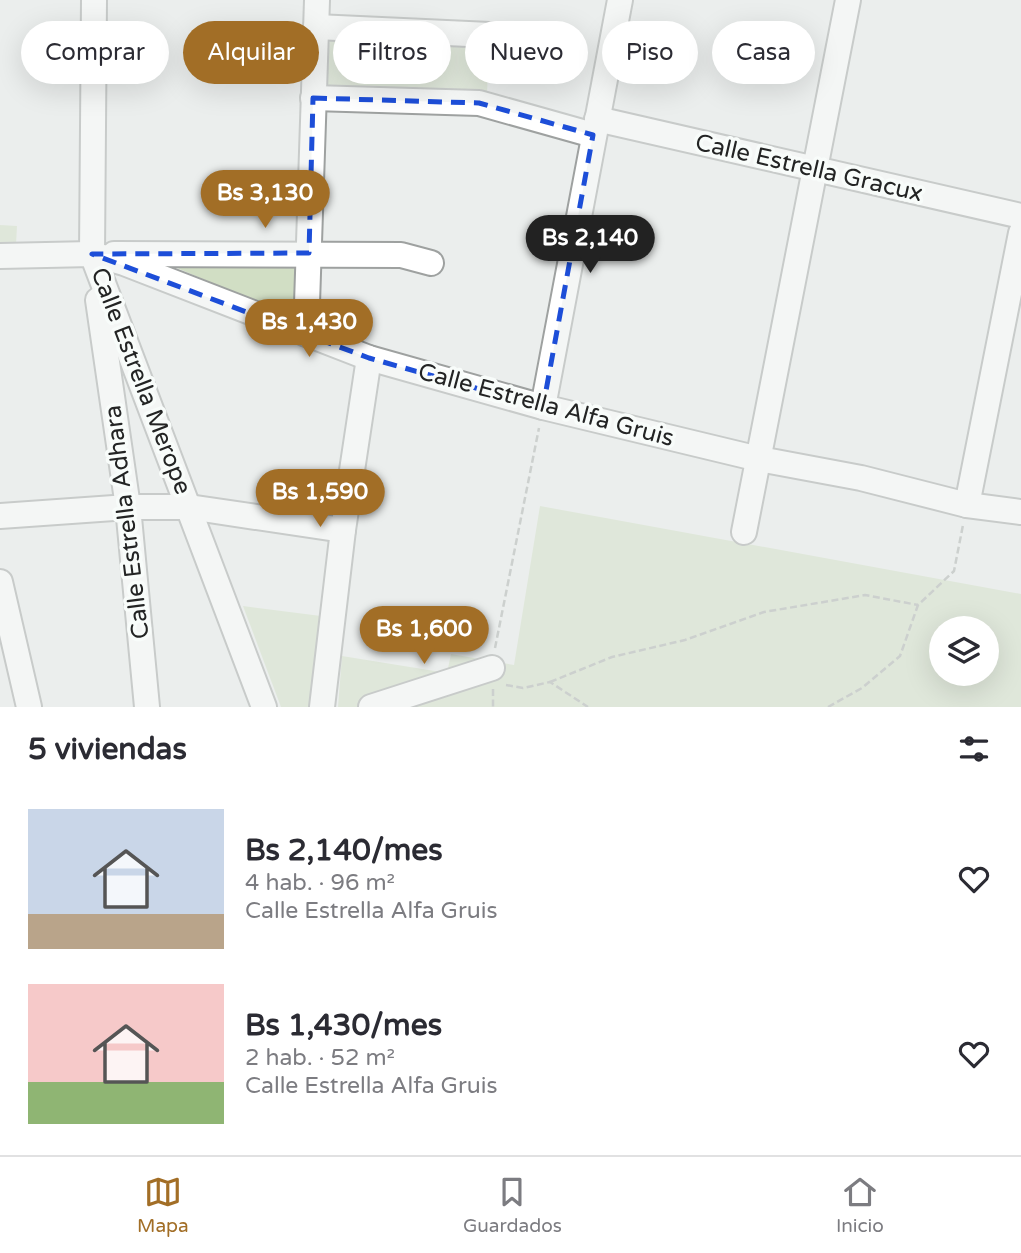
<!DOCTYPE html>
<html lang="es">
<head>
<meta charset="utf-8">
<style>
	body { margin:0; font-family:"Varela Round",sans-serif; background:#f2f2f3; color:#2b2b33; height:100vh; display:flex; flex-direction:column; font-size:26px; white-space:nowrap }
	* { box-sizing:border-box; margin:0 }
	p { font-size:23px; color:#7c7c81 }
	.icon { flex:none; width:38px; height:38px; fill:none; stroke:currentColor; stroke-width:2; stroke-linecap:round; stroke-linejoin:round }
	.map { position:relative; height:707px; overflow:hidden }
	.sheet { display:flex; flex-direction:column; background:#fff; flex:1 }
	.sheet>* { flex:none }
	.hud { position:absolute; left:21px; top:21px; width:980px; height:63px; display:flex; gap:14px }
	.controls { position:absolute; left:929px; top:616px; display:grid; gap:14px }
	.controls a { display:grid; place-items:center; width:70px; height:70px; border-radius:50%; background:#fff; box-shadow:0 7px 28px #0002; font-size:35px }
	.price { position:absolute; translate:-50% -60px; padding:0 16px; border-radius:24px; background:#a26e26; color:#fff; font-size:23px; line-height:46px; filter:drop-shadow(0 2px 4px #0008) }
	.price::after { content:''; position:absolute; left:50%; top:42px; width:21px; height:16px; margin-left:-10px; background:inherit; clip-path:polygon(0 0,100% 0,50% 100%) }
	.price.current { background:#222; color:#fff }
	ul { padding:0; list-style:none }
	li { display:flex; align-items:center; gap:21px; height:175px; padding:0 28px }
	li span { display:grid; place-items:center; flex:none; width:196px; height:140px; border-radius:0px; color:#555 }
	li>.icon { margin-inline-start:auto }
	span .icon { width:84px; height:84px; fill:#fffc; stroke-width:1 }
	li b { font-size:30px }
	h2 { display:flex; justify-content:space-between; align-items:center; height:84px; padding:0 28px; font-size:30px }
	.chip { padding:0 24px; border-radius:32px; background:#fff; box-shadow:0 7px 28px #0002; font-size:24px; line-height:63px }
	.chip.current { background:#a26e26; color:#fff }
	.menu { display:flex; justify-content:space-around; align-items:center; height:98px; border-top:2px solid #e1e1e2; background:#fff; font-size:19px; color:#7c7c81 }
	.menu a { display:grid; justify-items:center; gap:4px }
	.menu .current { color:#a26e26 }
	.map>svg:first-child { display:block }
</style>
</head>
<body>
<div class="map">
<svg width="1021" height="707" viewBox="0 0 1021 707">
	<rect width="100%" height="100%" fill="#ebeeed"/>
	<!-- green -->
	<g fill="#d1dec4" fill-rule="evenodd">
		<polygon points="330,35 489,43 487,94 327,86"/>
		<polygon points="0,225 17,226 16,245 0,245"/>
		<polygon points="163,262 300,264 296,306 278,311"/>
		<path d="M540 506 1021 594V707H338L342 656 447 673 451 654 514 665ZM942 628H987V674H942Z"/>
		<polygon points="243,606 321,616 312,707 281,707"/>
	</g>
	<g fill="none" stroke-linecap="round" stroke-linejoin="round">
		<defs>
			<g id="minor">
				<polyline points="94,0 92,254 264,707"/>
				<polyline points="316,27 490,35"/>
				<polyline points="313,98 479,103 593,135"/>
				<polyline points="597,119 1021,216"/>
				<polyline points="114,254 401,255 431,263"/>
				<polyline points="0,256 92,254 124,263 369,358 543,407 759,459 861,478 967,505 1021,512"/>
				<polyline points="98,300 128,507 147,707"/>
				<polyline points="306,334 317,0"/>
				<polyline points="543,407 620,0"/>
				<polyline points="967,505 1021,233"/>
				<polyline points="0,516 128,507 189,507 343,530"/>
				<polyline points="744,532 848,0"/>
				<polyline points="0,582 29,707"/>
				<polyline points="322,707 343,530 369,358"/>
				<polyline points="371,707 492,668"/>
			</g>
		</defs>
		<!-- minor casing -->
		<use href="#minor" stroke="#9ea1a0" stroke-width="28"/>
		<!-- path -->
		<g stroke="#a7aaa9" stroke-width="2.5" stroke-dasharray="7 3.5" stroke-linecap="butt">
			<polyline points="495,648 539,428"/>
			<polyline points="550,682 612,657 685,640 764,612 865,595 918,605"/>
			<polyline points="506,685 523,688 550,682 588,707"/>
			<polyline points="493,689 493,707"/>
			<polyline points="828,707 862,688 900,656 918,605 954,571 963,525"/>
		</g>
		<!-- minor -->
		<use href="#minor" stroke="#fff" stroke-width="24"/>
	</g>
	<!-- marked area -->
	<path d="M0 0H1021V707H0ZM313 98 479 103 593 135 543 407 369 358 92 254 309 253Z" fill="#ebeeed" fill-opacity=".55" fill-rule="evenodd"/>
	<path fill="none" stroke="#1d4ed8" stroke-width="5" stroke-dasharray="14 9" stroke-linejoin="round" d="M313 98 479 103 593 135 543 407 369 358 92 254 309 253Z"/>
	<g text-anchor="middle" dominant-baseline="central" stroke-width="7" stroke-linejoin="round" paint-order="stroke">
		<!-- street labels -->
		<g font-size="24" fill="#232424" stroke="#f8fcfa">
			<text transform="translate(809 168) rotate(13)">Calle Estrella Gracux</text>
			<text transform="translate(141 381) rotate(69)">Calle Estrella Merope</text>
			<text transform="translate(546 405) rotate(15)">Calle Estrella Alfa Gruis</text>
			<text transform="translate(127 522) rotate(-97)">Calle Estrella Adhara</text>
		</g>
	</g>
</svg>
<div class="controls">
<a><svg class="icon" aria-label="layers" viewBox="0 0 24 24"><path d="M12 4l9 5-9 5-9-5zM3 14l9 5 9-5"/></svg></a>
</div>
<b class="price" style="left:265px;top:230px">Bs 3,130</b>
<b class="price current" style="left:590px;top:275px">Bs 2,140</b>
<b class="price" style="left:309px;top:359px">Bs 1,430</b>
<b class="price" style="left:320px;top:529px">Bs 1,590</b>
<b class="price" style="left:424px;top:666px">Bs 1,600</b>
<div class="hud">
<a class="chip">Comprar</a>
<a class="chip current">Alquilar</a>
<a class="chip">Filtros</a>
<a class="chip">Nuevo</a>
<a class="chip">Piso</a>
<a class="chip">Casa</a>
</div>
</div>
<section class="sheet">
<h2>5 viviendas<svg class="icon" aria-label="filters" viewBox="0 0 24 24"><path d="M4 7h16M4 17h16"/><circle cx="9" cy="7" r="2"/><circle cx="15" cy="17" r="2"/></svg></h2>
<ul>
<li><span style="background:linear-gradient(#c9d6e8 75%,#b9a48a 0)"><svg class="icon" aria-label="home" viewBox="0 0 24 24"><path d="M3 11l9-7 9 7M6 9v11h12V9"/></svg></span><div><b>Bs 2,140/mes</b><p>4 hab. · 96 m²</p><p>Calle Estrella Alfa Gruis</p></div><svg class="icon" aria-label="heart" viewBox="0 0 24 24"><path d="M12 20l-8-8c-3-5 5-10 8-4 3-6 11-1 8 4z"/></svg></li>
<li><span style="background:linear-gradient(#f6c9c9 70%,#8fb573 0)"><svg class="icon" aria-label="home" viewBox="0 0 24 24"><path d="M3 11l9-7 9 7M6 9v11h12V9"/></svg></span><div><b>Bs 1,430/mes</b><p>2 hab. · 52 m²</p><p>Calle Estrella Alfa Gruis</p></div><svg class="icon" aria-label="heart" viewBox="0 0 24 24"><path d="M12 20l-8-8c-3-5 5-10 8-4 3-6 11-1 8 4z"/></svg></li>
</ul>
</section>
<nav class="menu">
<a class="current"><svg class="icon" aria-label="map" viewBox="0 0 24 24"><path d="M3 6l6-2 6 2 6-2v14l-6 2-6-2-6 2zM9 4v14M15 6v14"/></svg>Mapa</a>
<a><svg class="icon" aria-label="saved" viewBox="0 0 24 24"><path d="M7 4h10v16l-5-4-5 4z"/></svg>Guardados</a>
<a><svg class="icon" aria-label="home" viewBox="0 0 24 24"><path d="M3 11l9-7 9 7M6 9v11h12V9"/></svg>Inicio</a>
</nav>
</body>
</html>
